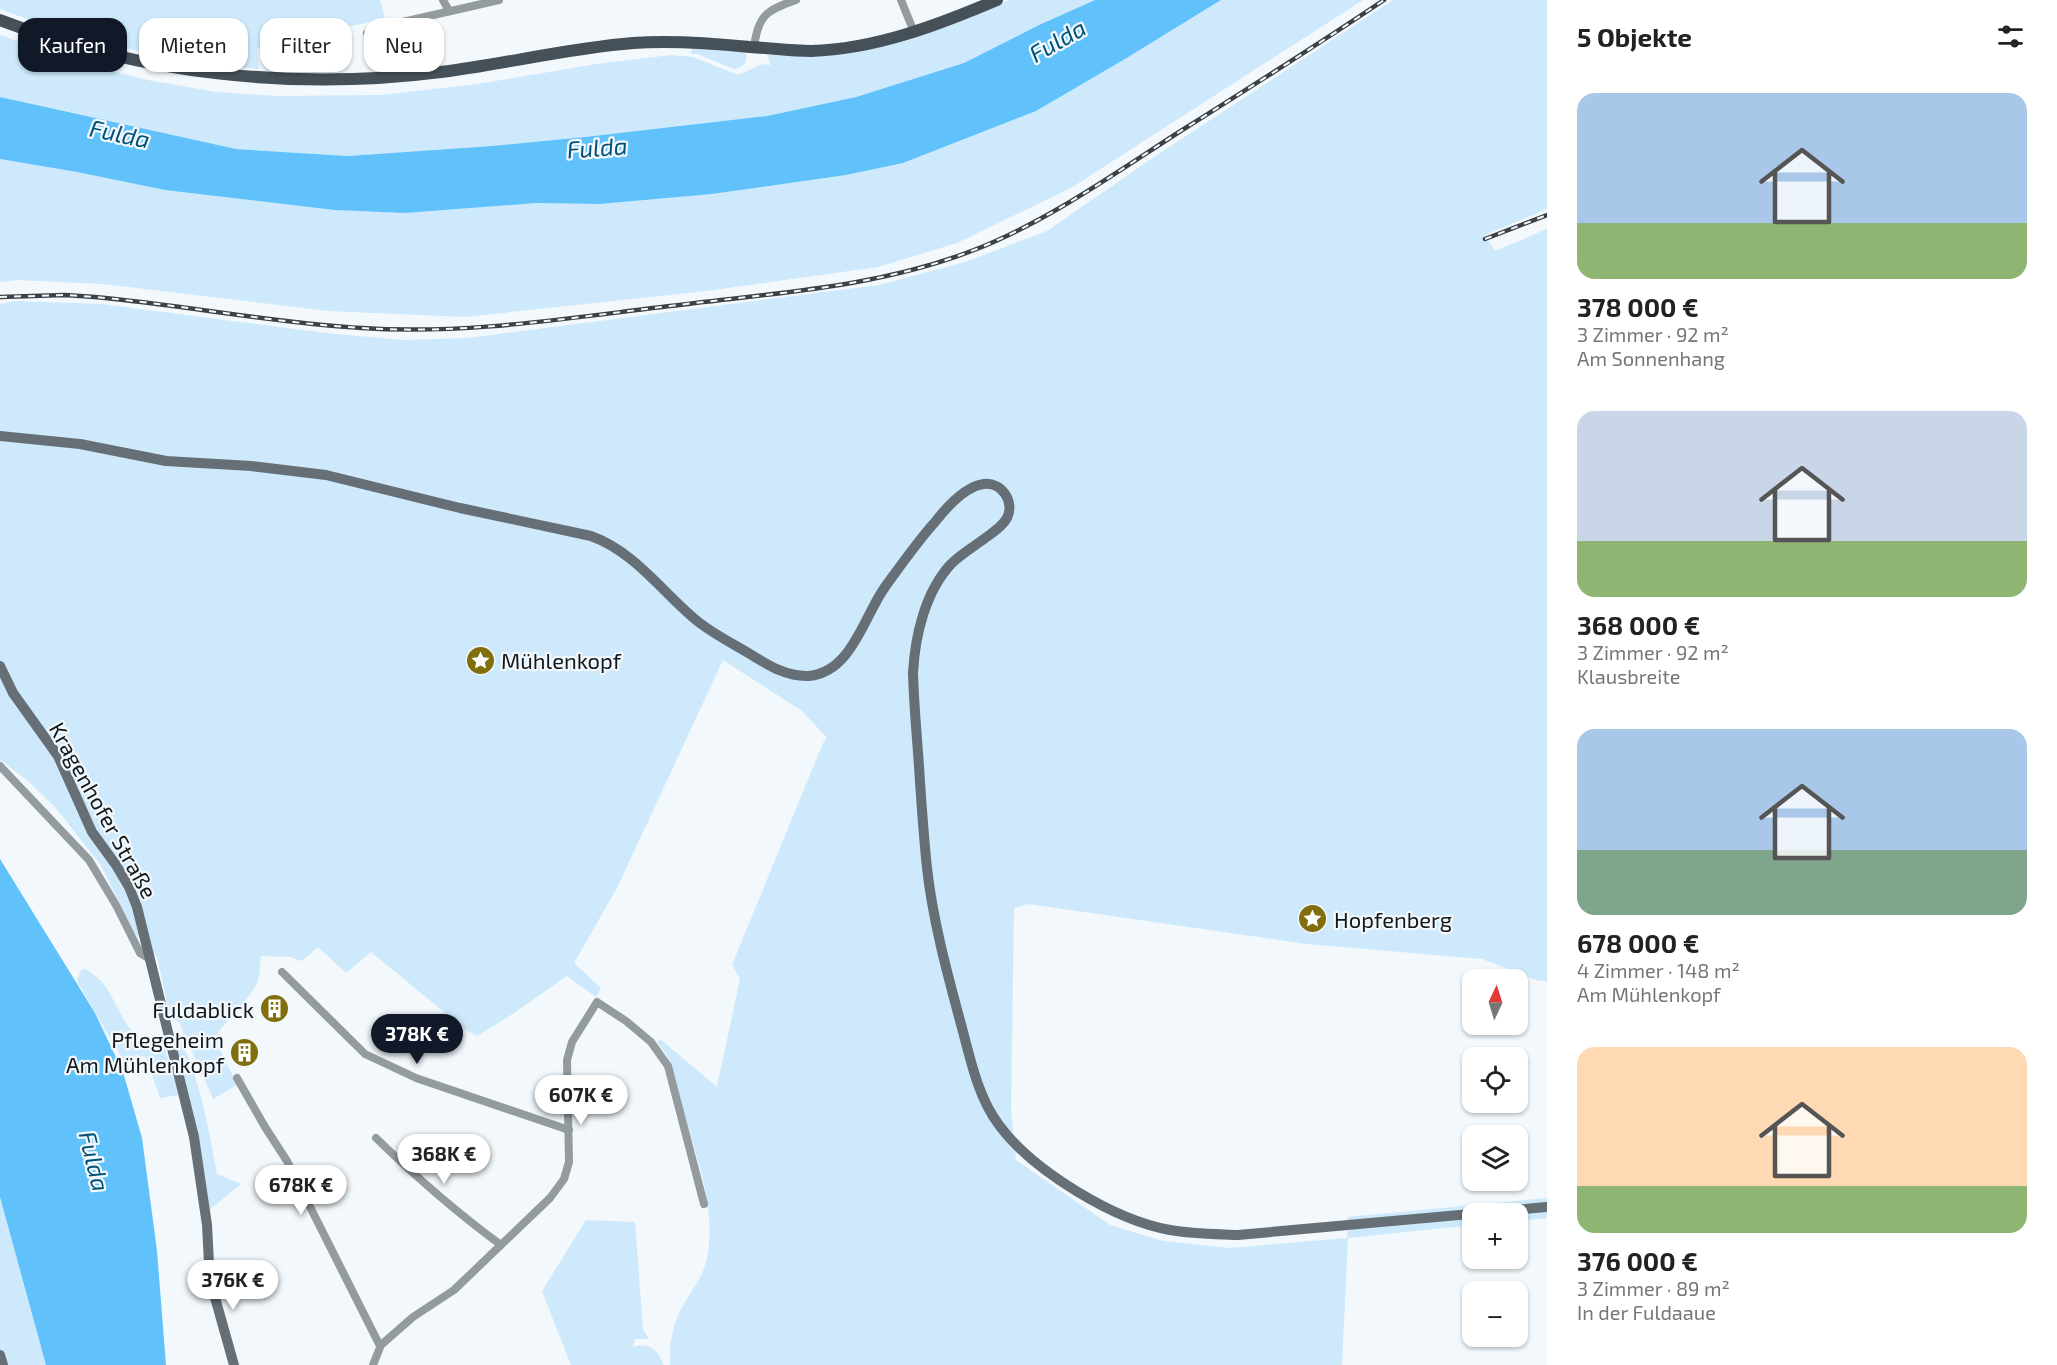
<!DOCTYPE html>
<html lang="de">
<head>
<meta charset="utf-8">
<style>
	body { margin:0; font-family:"Exo 2",sans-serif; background:#f2f2f2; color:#222; height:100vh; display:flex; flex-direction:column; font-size:22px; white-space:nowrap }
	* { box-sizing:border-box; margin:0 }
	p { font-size:20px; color:#767676 }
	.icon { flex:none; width:33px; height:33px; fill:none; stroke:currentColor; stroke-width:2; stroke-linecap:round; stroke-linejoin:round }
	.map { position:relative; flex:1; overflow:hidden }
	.details { display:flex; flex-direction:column; background:#fff; width:510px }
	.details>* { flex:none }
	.hud { position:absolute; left:18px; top:18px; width:570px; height:54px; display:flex; gap:12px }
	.needle { width:39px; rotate:4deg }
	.fabs { position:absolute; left:1462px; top:969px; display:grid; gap:12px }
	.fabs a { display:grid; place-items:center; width:66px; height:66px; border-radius:12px; background:#fff; box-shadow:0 2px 4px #0004; font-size:30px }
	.price { position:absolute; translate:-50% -51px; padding:0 14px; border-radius:21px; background:#fff; color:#222; font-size:20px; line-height:39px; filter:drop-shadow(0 2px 3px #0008) }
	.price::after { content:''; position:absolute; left:50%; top:36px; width:18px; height:14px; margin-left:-9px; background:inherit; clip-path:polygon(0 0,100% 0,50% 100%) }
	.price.current { background:#111827; color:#fff }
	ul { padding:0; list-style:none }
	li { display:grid; align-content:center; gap:12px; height:318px; padding:0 30px }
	li span { display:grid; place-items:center; height:186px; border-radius:18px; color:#555 }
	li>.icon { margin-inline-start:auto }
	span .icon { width:108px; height:108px; fill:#fffc; stroke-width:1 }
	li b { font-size:26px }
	h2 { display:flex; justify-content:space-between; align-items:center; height:72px; padding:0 30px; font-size:26px }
	.tag { padding:0 21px; border-radius:18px; background:#fff; box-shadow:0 2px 4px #0004; font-size:21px; line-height:54px }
	.tag.current { background:#111827; color:#fff }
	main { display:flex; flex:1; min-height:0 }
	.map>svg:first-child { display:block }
</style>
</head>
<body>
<main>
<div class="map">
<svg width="1547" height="1365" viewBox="0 0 1547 1365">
	<rect width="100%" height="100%" fill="#f2f8fc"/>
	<!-- green -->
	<g fill="#cde9fb">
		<path d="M0 0H380L385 18 257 49 259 69C170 63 83 40 0 9Z"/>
		<polygon points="1010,0 1095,0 1039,25 964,63 856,97 767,116 585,137 492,146 348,156 235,149 0,97 0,35 84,64 147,80 217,92 276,96 381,95 478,84 596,64 671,55 693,57 738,75 763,64 771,65 767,55 808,56 914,37"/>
		<polygon points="1221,0 1363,0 1071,188 957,243 878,267 706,291 465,317 328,311 103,284 17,280 0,282 0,159 77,172 165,190 334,210 405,213 536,203 600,204 712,194 846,175 903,163 1036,111 1125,59"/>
		<path d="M1393 0H1547V209L1485 235 1495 251 1547 229V981H1539L1482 959 1307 944 1028 904 1014 908 1011 1109 1016 1160 1110 1225 1163 1241 1230 1248 1347 1238 1348 1217 1547 1198V1218L1518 1221V1214H1473V1225L1348 1238 1342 1365H670C669 1347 672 1328 680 1311 689 1293 703 1279 707 1258 717 1209 696 1156 683 1110 679 1094 676 1076 670 1061 667 1054 661 1048 657 1042L660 1039 717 1087 740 979 732 965 823 743 827 738 802 711 723 660 617 888 574 963 601 988 596 997 567 976 511 1015 477 1036 466 1030 371 952 346 973 318 947 302 961 290 957 261 956C259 966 261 976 256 985 248 1000 227 1021 216 1035L221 1051 237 1085 213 1099 179 1022 170 1016 157 957 135 933 100 864 55 807 27 780 0 760V304L15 301 101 304 326 333 403 340 468 338 879 285 965 262 1047 231 1151 159Z"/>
		<path d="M692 48 745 52C749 62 743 68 734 69L697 54H691Z"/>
		<path d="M86 969C91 973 97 977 101 981 120 1002 129 1052 164 1046L179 1095 160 1098 146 1057 136 1055 123 1060 77 981 81 970Z"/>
		<path d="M170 1032 177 1033C200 1078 208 1125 217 1174L241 1184 208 1211Z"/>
		<polygon points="0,1197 46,1365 0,1365"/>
		<path d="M586 1220 635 1222 643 1330 649 1339H635L633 1347C649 1342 658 1350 664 1365H571L542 1291Z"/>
	</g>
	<!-- water -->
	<g fill="#60c1fb">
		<polygon points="1095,0 1221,0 1125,59 1036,111 903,163 846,175 712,194 600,204 536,203 405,213 334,210 165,190 77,172 0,159 0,97 236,149 348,156 492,146 585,137 767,116 856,97 964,63 1039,25"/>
		<polygon points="0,859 95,1013 123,1072 142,1138 157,1251 166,1365 46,1365 0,1197"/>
	</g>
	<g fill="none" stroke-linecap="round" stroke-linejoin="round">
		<!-- street -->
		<g stroke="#949b9f" stroke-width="8">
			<polyline points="443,0 449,11"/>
			<polyline points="901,0 914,32"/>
			<polyline points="367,33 372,29 499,0"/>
			<path d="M754 47C758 15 767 10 796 0"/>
			<polyline points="0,766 89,860 116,905 140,953 150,959"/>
			<polyline points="282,972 365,1054 416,1078 569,1130"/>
			<polyline points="237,1078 265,1127 287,1161 380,1346"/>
			<path d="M376 1138C416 1177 456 1212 501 1245"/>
			<polyline points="373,1365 381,1345 413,1317 454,1290 550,1198 564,1179 569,1162 567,1060 572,1042 597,1002 626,1021 651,1042 668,1066 704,1204"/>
		</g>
		<!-- secondary -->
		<g stroke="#666f75" stroke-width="10">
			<path d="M0 436 80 444 166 461 251 466 326 475 460 508 591 536C635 552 661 591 696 620 713 634 732 643 750 654 768 665 786 677 809 676 852 672 864 616 885 587 901 565 917 542 935 522 946 508 965 486 984 484 1002 482 1015 502 1007 518 1002 527 992 533 984 539 973 547 961 554 951 564 925 592 915 636 913 673 914 710 918 746 920 782 922 811 924 840 927 868 933 922 948 976 962 1028 971 1061 978 1097 999 1125 1033 1171 1114 1220 1170 1230 1193 1234 1215 1234 1238 1235L1547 1207"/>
			<polyline points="0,666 13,693 58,756 92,832 116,865 129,887 137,907 194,1137 207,1225 209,1263 214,1294 234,1365"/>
			<polyline points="0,1355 3,1365"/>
		</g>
		<!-- primary -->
		<path stroke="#455058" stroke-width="12" d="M0 20C141 74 292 91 441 72 505 64 569 48 633 43 672 40 711 43 750 47 770 48 791 51 811 51 876 49 938 25 997 0"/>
		<defs>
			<g id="rail">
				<polyline points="1485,239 1547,215"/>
				<path d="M0 297 65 295 95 297C184 305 273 323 362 328 465 335 568 318 670 306 772 293 877 288 974 250 1046 222 1111 176 1176 134 1246 90 1316 46 1384 0"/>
			</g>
		</defs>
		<!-- rail casing -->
		<use href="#rail" stroke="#3b4144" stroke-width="4.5"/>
		<!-- rail -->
		<use href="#rail" stroke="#f2f8fc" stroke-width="2" stroke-dasharray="7" stroke-linecap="butt"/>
	</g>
	<!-- icons -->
	<defs>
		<symbol id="sight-disc" viewBox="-11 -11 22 22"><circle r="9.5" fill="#816f0d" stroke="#f2f8fc"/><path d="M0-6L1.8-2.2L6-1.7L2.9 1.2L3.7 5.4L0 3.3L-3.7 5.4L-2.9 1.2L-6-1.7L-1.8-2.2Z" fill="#fff"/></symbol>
		<symbol id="building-disc" viewBox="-11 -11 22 22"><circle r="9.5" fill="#816f0d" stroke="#f2f8fc"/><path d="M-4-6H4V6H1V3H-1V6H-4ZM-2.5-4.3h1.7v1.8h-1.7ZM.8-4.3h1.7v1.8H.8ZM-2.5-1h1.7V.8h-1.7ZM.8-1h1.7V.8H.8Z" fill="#fff"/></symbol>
	</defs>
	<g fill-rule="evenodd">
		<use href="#sight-disc" x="464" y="644" width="33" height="33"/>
		<use href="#sight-disc" x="1296" y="902" width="33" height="33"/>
		<use href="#building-disc" x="258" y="992" width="33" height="33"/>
		<use href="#building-disc" x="228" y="1036" width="33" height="33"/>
	</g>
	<g text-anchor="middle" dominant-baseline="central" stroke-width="4.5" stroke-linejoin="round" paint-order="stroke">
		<!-- poi labels -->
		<g font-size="22" fill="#12181b" stroke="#f2f8fc" text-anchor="start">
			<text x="501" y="660">Mühlenkopf</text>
			<text x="1334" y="919">Hopfenberg</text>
			<text x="254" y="1009" text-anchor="end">Fuldablick</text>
			<text x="224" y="1039" text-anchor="end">Pflegeheim<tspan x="224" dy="25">Am Mühlenkopf</tspan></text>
		</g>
		<!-- street labels -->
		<g font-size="22" fill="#12181b" stroke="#f2f8fc">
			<text transform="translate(104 810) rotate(61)">Kragenhofer Straße</text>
		</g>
		<!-- water labels -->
		<g font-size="24" font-style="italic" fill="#005278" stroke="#f2f8fc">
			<text transform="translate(1057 40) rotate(-30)">Fulda</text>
			<text transform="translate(120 133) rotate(12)">Fulda</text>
			<text transform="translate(597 147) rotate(-4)">Fulda</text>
			<text transform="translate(95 1161) rotate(76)">Fulda</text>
		</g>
	</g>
</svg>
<div class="fabs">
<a><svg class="needle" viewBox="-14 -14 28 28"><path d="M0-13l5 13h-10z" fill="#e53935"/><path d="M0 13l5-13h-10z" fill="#767676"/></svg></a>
<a><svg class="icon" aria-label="locate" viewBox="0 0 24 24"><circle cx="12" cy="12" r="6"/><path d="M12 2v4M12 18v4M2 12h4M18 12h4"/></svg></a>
<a><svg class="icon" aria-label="layers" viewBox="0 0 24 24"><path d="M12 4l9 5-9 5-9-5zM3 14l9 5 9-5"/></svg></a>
<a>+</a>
<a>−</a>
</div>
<b class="price current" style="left:417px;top:1065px">378K €</b>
<b class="price" style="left:581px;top:1126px">607K €</b>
<b class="price" style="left:444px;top:1185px">368K €</b>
<b class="price" style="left:301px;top:1216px">678K €</b>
<b class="price" style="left:233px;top:1311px">376K €</b>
<div class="hud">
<a class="tag current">Kaufen</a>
<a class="tag">Mieten</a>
<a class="tag">Filter</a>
<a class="tag">Neu</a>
</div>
</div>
<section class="details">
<h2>5 Objekte<svg class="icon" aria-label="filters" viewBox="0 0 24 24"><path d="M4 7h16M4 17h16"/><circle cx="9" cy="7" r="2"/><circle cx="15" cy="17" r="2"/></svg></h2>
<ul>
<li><span style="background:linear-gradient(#a9c7e8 70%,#8fb573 0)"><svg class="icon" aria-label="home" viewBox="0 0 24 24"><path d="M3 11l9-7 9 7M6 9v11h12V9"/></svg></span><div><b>378 000 €</b><p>3 Zimmer · 92 m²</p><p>Am Sonnenhang</p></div></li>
<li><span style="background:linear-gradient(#c9d6e8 70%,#8fb573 0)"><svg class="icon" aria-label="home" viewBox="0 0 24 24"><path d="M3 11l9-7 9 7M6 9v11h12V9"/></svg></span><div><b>368 000 €</b><p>3 Zimmer · 92 m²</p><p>Klausbreite</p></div></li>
<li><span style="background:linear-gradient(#a9c7e8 65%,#7fa58c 0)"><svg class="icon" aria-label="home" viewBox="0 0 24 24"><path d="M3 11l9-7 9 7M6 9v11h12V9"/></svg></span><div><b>678 000 €</b><p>4 Zimmer · 148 m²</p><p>Am Mühlenkopf</p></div></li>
<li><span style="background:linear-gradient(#ffd9b3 75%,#8fb573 0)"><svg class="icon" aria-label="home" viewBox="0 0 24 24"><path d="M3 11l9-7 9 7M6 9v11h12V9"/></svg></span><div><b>376 000 €</b><p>3 Zimmer · 89 m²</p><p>In der Fuldaaue</p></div></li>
</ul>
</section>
</main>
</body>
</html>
